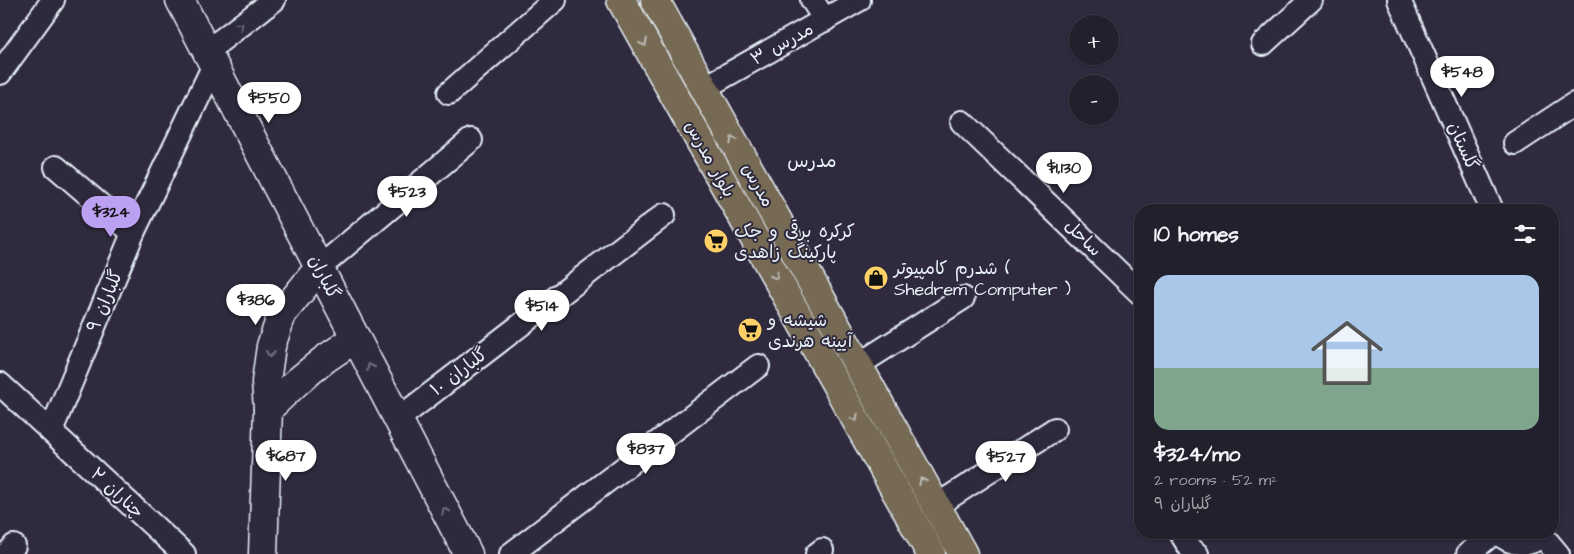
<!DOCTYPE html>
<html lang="en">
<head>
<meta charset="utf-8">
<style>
	body { margin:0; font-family:"Architects Daughter","Playpen Sans Arabic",sans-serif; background:#2f2d3a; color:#f1f3f6; height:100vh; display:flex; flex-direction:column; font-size:19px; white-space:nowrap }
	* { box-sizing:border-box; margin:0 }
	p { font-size:16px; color:#a3a3aa }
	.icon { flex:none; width:28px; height:28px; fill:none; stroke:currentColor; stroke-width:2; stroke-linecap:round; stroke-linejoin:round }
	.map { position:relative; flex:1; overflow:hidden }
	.panel { position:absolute; left:1134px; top:204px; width:425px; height:335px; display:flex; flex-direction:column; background:#23202e; border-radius:20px; box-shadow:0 1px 4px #0004,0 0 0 1px #403e4a }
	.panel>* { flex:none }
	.tools { position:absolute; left:1069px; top:15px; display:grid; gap:10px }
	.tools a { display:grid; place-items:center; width:50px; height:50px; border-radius:50%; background:#23202e; box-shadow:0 1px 4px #0004,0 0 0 1px #403e4a; font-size:25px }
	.price { position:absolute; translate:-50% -42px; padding:0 11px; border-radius:18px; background:#fff; color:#222; font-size:16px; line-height:32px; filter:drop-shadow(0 1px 2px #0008) }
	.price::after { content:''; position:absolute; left:50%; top:30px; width:15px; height:11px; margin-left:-8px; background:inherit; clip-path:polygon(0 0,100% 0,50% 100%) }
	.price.on { background:#bca0f2; color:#111 }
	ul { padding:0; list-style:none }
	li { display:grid; align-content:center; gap:10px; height:265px; padding:0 20px }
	li span { display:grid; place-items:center; height:155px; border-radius:15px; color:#555 }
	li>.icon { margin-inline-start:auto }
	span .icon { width:90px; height:90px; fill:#fffc; stroke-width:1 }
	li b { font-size:21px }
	h2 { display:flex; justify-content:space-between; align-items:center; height:60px; padding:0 20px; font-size:21px }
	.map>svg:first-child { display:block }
</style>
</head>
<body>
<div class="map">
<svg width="1574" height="554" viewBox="0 0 1574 554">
	<rect width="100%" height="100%" fill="#2f2a3d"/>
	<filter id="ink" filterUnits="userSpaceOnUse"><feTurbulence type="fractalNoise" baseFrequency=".02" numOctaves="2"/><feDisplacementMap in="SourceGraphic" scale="10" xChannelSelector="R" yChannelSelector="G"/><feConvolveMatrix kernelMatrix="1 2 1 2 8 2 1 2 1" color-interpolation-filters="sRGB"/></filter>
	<g filter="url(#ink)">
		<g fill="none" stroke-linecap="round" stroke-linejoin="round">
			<defs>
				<g id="minor">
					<polyline points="812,0 825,20"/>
					<polyline points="1399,0 1492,210"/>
					<polyline points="1263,44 1311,0"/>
					<polyline points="207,51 274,0"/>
					<polyline points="0,73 53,0"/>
					<polyline points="704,88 859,0"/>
					<polyline points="449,93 555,0"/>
					<polyline points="962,122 1140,293"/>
					<polyline points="1515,143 1574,104"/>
					<polyline points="56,167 133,233"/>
					<polyline points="319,268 471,140"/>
					<polyline points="858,365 963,298"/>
					<polyline points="0,384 184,554"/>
					<polyline points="398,419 664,215"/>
					<polyline points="51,431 133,233 214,65"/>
					<polyline points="936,506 1055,429"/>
					<polyline points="1180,532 1190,548 1197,554"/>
					<path d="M1497 532C1510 545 1532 549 1543 532"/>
					<polyline points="1542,535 1558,554"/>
					<polyline points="7,554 14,546"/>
					<polyline points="511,554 758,366"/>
					<polyline points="817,554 822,550"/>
					<polyline points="1468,554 1495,532"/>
				</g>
				<g id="tertiary">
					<polyline points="180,0 468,554"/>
					<polyline points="268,409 298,381 325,359 356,338"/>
					<polyline points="263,554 268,409 266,382 271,346 282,314 319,268"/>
				</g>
				<g id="primary">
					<polyline points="621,0 931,554"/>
					<polyline points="655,0 963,554"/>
				</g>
			</defs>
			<!-- minor casing -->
			<use href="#minor" stroke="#e8f1f8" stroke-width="26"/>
			<!-- tertiary casing -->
			<use href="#tertiary" stroke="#e8f1f8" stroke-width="31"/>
			<!-- primary casing -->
			<use href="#primary" stroke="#e8f1f8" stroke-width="31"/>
			<!-- minor -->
			<use href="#minor" stroke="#2f2a3d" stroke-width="22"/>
			<!-- tertiary -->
			<use href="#tertiary" stroke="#2f2a3d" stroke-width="28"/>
			<!-- primary -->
			<use href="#primary" stroke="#766a54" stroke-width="28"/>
		</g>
		<!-- one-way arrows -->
		<defs><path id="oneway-chevron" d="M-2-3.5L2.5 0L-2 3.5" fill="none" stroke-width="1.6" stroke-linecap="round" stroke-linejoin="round" transform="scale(1.25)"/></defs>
		<g stroke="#70707e">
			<use href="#oneway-chevron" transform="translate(240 26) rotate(-37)"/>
			<use href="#oneway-chevron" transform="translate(270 354) rotate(98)"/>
			<use href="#oneway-chevron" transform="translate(370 367) rotate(-117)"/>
			<use href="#oneway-chevron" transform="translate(445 511) rotate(-117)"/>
		</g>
		<g stroke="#babbb6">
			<use href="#oneway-chevron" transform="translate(644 43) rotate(62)"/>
			<use href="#oneway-chevron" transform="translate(733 140) rotate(-119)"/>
			<use href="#oneway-chevron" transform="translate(775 276) rotate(61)"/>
			<use href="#oneway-chevron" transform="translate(855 418) rotate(61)"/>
			<use href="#oneway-chevron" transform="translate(922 481) rotate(-119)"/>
		</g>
	</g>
	<!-- icons -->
	<defs>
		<symbol id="supermarket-disc" viewBox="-11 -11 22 22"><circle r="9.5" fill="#ffd166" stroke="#2f2a3d"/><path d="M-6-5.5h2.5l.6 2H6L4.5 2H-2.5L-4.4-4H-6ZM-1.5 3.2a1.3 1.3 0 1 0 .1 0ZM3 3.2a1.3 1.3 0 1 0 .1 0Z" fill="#111"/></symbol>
		<symbol id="shop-disc" viewBox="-11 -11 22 22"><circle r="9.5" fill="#ffd166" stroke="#2f2a3d"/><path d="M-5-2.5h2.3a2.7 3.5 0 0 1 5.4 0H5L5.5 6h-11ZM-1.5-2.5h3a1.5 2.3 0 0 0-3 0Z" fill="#111"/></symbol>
	</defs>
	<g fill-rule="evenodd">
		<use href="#supermarket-disc" x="702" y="227" width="28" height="28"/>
		<use href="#shop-disc" x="862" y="264" width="28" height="28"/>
		<use href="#supermarket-disc" x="736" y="316" width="28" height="28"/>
	</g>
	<g text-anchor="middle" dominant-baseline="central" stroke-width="4" stroke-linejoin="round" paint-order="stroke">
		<!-- street labels -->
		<g font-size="18" fill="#e8f1f8" stroke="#2f2a3d">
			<text transform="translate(782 44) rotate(-29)">مدرس ۳</text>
			<text transform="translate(1463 146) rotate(66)">گلستان</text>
			<text transform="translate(710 159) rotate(61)">بلوار مدرس</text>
			<text transform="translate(758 185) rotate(61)">مدرس</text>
			<text transform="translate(1083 238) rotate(44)">ساحل</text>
			<text transform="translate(324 277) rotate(63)">گلباران</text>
			<text transform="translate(105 301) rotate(-67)">۹ گلباران</text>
			<text transform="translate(459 372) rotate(-37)">گلباران ۱۰</text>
			<text transform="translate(117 493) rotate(43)">۲ چناران</text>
		</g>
		<!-- poi labels -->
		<g font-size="18" fill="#e8f1f8" stroke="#2f2a3d" text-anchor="start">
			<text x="734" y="231">کرکره برقی و جک<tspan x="734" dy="21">پارکینگ زاهدی</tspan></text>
			<text x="894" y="268">شدرم کامپیوتر (<tspan x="894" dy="21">Shedrem Computer )</tspan></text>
			<text x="768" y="320">شیشه و<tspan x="768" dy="21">آیینه هرندی</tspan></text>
		</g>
		<!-- neighbourhood labels -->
		<g font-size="19" fill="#e8f1f8" stroke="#2f2a3d">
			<text x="812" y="161">مدرس</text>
		</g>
	</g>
</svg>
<div class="tools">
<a>+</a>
<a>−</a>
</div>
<b class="price" style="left:1462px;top:98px">$548</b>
<b class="price" style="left:269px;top:124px">$550</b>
<b class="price" style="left:1064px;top:194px">$1,130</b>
<b class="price" style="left:407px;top:218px">$523</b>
<b class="price on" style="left:111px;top:238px">$324</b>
<b class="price" style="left:256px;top:326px">$386</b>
<b class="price" style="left:542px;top:332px">$514</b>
<b class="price" style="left:646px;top:475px">$837</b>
<b class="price" style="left:286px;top:482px">$687</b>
<b class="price" style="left:1006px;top:483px">$527</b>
<section class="panel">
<h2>10 homes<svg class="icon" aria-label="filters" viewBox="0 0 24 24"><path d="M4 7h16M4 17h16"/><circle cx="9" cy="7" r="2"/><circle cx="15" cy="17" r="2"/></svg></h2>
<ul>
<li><span style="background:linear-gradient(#a9c7e8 60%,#7fa58c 0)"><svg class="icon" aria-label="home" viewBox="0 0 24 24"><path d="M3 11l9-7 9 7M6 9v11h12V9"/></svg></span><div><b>$324/mo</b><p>2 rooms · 52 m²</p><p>۹ گلباران</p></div></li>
</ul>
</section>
</div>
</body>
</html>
